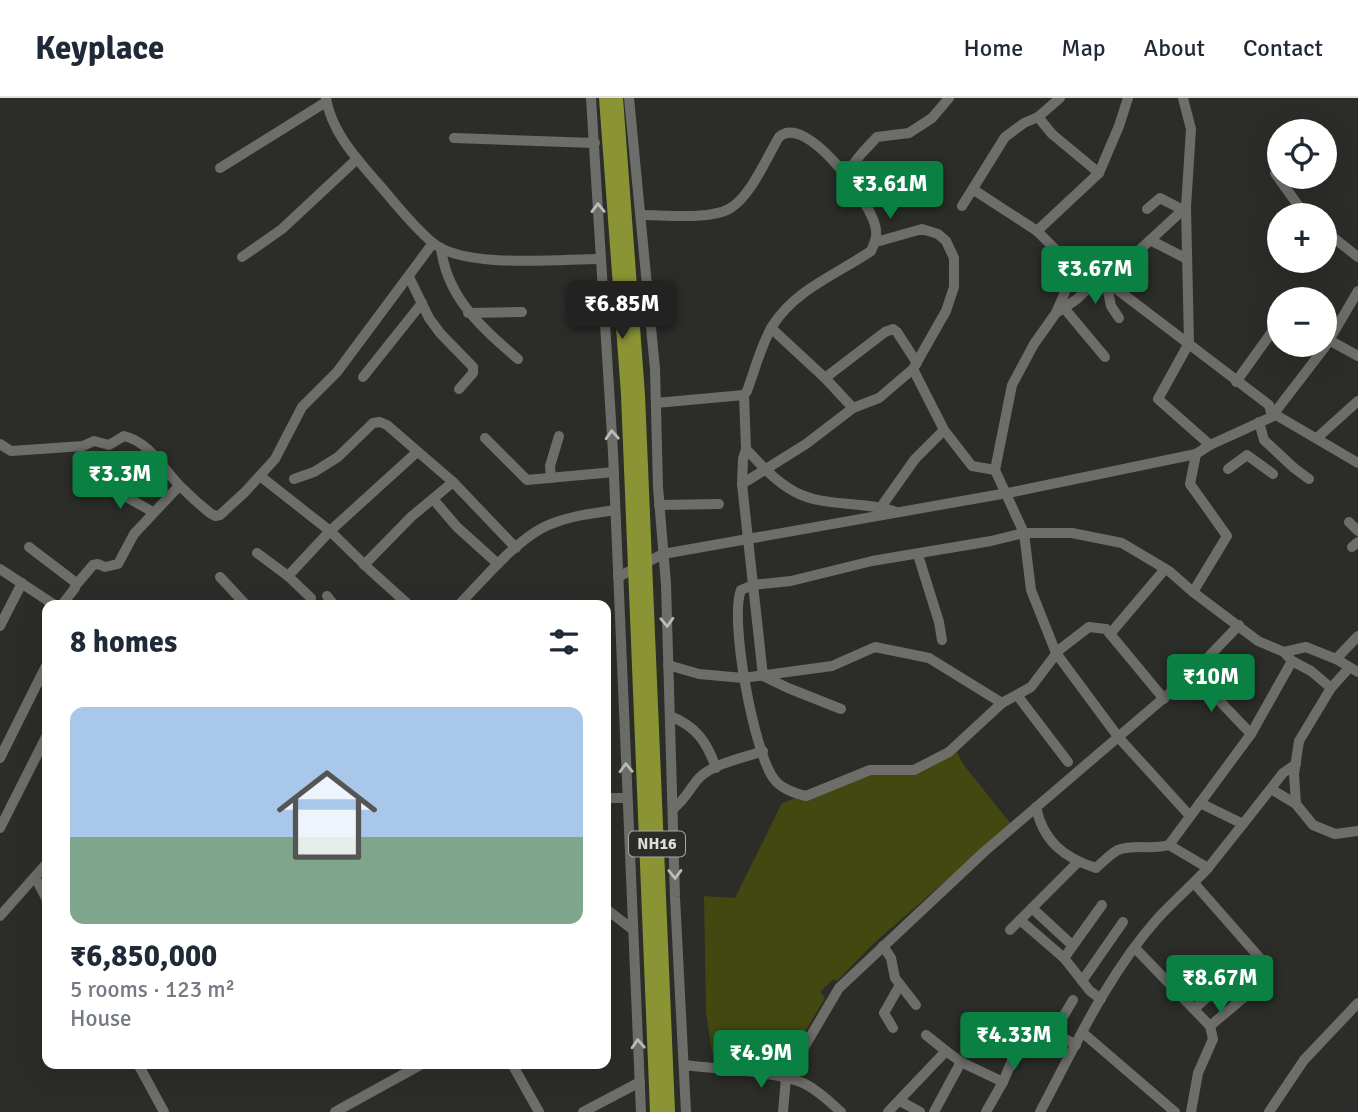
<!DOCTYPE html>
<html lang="en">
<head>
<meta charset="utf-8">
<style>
	body { margin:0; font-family:Signika,sans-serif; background:#f6f6f7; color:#1f2937; height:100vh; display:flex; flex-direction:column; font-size:26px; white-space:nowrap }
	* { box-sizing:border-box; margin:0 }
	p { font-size:23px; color:#747a83 }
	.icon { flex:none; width:38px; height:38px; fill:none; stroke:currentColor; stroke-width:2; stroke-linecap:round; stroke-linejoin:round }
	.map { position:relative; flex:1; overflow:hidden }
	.side { position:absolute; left:42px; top:502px; width:569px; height:469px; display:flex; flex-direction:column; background:#fff; border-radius:14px; box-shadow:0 7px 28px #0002 }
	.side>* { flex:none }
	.buttons { position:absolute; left:1267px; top:21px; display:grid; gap:14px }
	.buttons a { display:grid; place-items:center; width:70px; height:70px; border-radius:50%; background:#fff; box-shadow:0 7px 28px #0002; font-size:35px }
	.price { position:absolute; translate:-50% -60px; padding:0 16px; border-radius:7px; background:#0b8043; color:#fff; font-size:23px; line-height:46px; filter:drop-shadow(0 2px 4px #0008) }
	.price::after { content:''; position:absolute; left:50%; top:42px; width:21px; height:16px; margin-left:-10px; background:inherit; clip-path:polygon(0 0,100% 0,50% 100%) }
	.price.selected { background:#222; color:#fff }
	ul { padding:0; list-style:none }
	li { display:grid; align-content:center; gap:14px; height:371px; padding:0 28px }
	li+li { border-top:2px solid #e0e1e3 }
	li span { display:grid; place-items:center; height:217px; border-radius:14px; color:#555 }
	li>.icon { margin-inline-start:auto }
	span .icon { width:126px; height:126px; fill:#fffc; stroke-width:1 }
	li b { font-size:30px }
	h2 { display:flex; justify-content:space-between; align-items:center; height:84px; padding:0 28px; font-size:30px }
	header { display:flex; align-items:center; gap:42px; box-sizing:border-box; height:98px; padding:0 35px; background:#fff; border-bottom:2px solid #e0e1e3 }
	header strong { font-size:33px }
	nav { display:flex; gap:38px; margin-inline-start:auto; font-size:24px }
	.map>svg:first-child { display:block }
</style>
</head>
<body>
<header>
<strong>Keyplace</strong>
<nav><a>Home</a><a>Map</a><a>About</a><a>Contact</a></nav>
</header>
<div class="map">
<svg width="1358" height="1014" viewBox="0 0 1358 1014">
	<rect width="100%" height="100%" fill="#2c2d29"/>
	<!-- pitch -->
	<path fill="#434810" d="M956 652 963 666 1011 726 874 845 837 883 834 881 820 894 825 900 792 956C767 967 738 959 712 955L706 915 704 798 735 800 782 705 872 673H916Z"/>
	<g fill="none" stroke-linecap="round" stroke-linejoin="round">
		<!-- minor -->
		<g stroke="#6d6e69" stroke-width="10">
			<path d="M326 0C331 32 354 58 375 82 393 102 411 127 433 145 465 171 559 161 601 161"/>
			<polyline points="591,0 613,354 641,1014"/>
			<polyline points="629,0 655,271 658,389 666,486 675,799 686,1014"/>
			<polyline points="1183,0 1191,31 1186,109 1189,245 1158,301 1210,347"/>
			<polyline points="1038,19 1052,36 1099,75"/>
			<polyline points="454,40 595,45"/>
			<polyline points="220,70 326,4"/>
			<polyline points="846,75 862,55 877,39 909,35 932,20 949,0"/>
			<polyline points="1275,75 1305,117"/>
			<polyline points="974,92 1037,133 1065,161 1067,172 1065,194 1056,215 1034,246 1012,287 995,372 1024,435 1031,492 1056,555 1119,640 1190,718"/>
			<polyline points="962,108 1005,39 1024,25 1038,19 1060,0"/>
			<polyline points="1147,111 1160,100 1183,112"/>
			<path d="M641 117C664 117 709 122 729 111 750 100 767 59 779 39 806 14 869 103 875 127 878 137 875 144 871 153 837 176 795 192 773 227 761 246 755 272 747 293L744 297 656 305"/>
			<polyline points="1037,133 1099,75 1119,28 1128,0"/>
			<polyline points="1325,133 1358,159"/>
			<polyline points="1150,142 1187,161"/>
			<path d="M441 150C447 200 482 230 518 261"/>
			<polyline points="242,159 282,131 357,61"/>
			<polyline points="1065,161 1099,180"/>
			<polyline points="409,179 429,220 440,235 473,269 473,275 459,291"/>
			<polyline points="1064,210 1105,259"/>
			<polyline points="468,215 522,214"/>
			<polyline points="1056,215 1077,201 1099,180 1106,183 1269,307 1272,318"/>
			<polyline points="1119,220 1111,208 1106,183 1186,109"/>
			<polyline points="771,230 825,280 853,310"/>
			<polyline points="1329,242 1358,258"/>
			<polyline points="913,271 944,332 972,368 995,372"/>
			<polyline points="363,279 422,205"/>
			<polyline points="825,280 885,234 893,231 897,234 917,265"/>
			<polyline points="1236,284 1274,231"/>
			<polyline points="744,297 746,351 743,361 742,386 763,578 788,590 841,611"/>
			<polyline points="1272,318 1325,249 1358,193"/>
			<polyline points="1259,324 1264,342 1294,370 1309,381"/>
			<polyline points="1318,339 1358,303"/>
			<polyline points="485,340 527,382 614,374"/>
			<path d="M0 346 11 353 83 348 94 343 109 347 124 338C150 344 163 371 181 389 190 398 200 407 210 415L215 418 220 417 245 394 275 361 302 309 337 274 433 145"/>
			<path d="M746 351C761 367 776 384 795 394 825 410 864 402 896 414"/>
			<polyline points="1228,371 1247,357 1273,376"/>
			<polyline points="260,378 330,433 370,472 410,508"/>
			<polyline points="551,380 550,368 559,338"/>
			<polyline points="294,381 314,374 338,359 373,325 380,324 387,327 453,384 516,450"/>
			<polyline points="102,385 153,414"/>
			<polyline points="742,386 806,346 853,310 879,300 913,271 946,213 954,189 954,160 946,143 938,136 922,131 876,144"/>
			<polyline points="433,401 457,429 498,466"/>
			<polyline points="659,407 719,406"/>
			<polyline points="881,409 915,361 944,332"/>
			<polyline points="1349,424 1358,433"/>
			<polyline points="29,449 75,484 75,490 61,508"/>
			<polyline points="1352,449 1358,444"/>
			<polyline points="257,455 288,478 311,500"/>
			<polyline points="918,457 939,524 942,542"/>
			<polyline points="364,467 411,419 453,384"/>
			<polyline points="0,471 56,508"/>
			<polyline points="288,478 330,433 417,354"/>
			<polyline points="220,479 247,508"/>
			<polyline points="618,479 663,456 1013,394 1196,356 1210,347 1276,317 1358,365"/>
			<polyline points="76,487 93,467 98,466 105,469 118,466 134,436 179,388"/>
			<polyline points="1193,494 1227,438 1190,386 1196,356"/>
			<polyline points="327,498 335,508"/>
			<path d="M458 508C482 483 519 438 551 426 571 418 594 415 615 412"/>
			<polyline points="0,528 22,485"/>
			<polyline points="1110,536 1165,471"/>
			<polyline points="1358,538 1336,561 1358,574"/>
			<polyline points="1284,554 1306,549 1336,561"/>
			<polyline points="668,567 699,576 743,580 832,568 875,549 929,560 1002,605 1031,589 1059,552 1089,529 1106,531 1164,601"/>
			<polyline points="1349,570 1331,590 1299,643 1294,676 1296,706 1313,727 1335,736 1358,733"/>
			<polyline points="1193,575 1251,636"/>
			<polyline points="1017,597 1068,664"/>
			<path d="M1002 605 949 654 914 672H870L806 698C796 696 780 690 774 681 754 655 729 521 741 492L753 487 791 483 872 463 991 443 1024 435H1072L1122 445 1169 473 1193 494 1258 543 1284 554 1292 563 1311 573 1331 590"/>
			<path d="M670 618C696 628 707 644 716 670"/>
			<polyline points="0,660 47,566"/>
			<polyline points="1271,691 1296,706"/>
			<polyline points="606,700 627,700"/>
			<polyline points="1200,705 1243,726 1208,770"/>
			<path d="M1036 709C1043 743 1064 760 1096 770 1103 764 1110 756 1118 752 1135 746 1152 752 1169 747L1251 636 1292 563"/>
			<path d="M673 711C685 702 690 690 699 680 714 665 744 660 763 653"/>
			<polyline points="1243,726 1283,675 1296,666"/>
			<polyline points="0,730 47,637"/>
			<polyline points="35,779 47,802"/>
			<polyline points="1194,785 1266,867"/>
			<polyline points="1032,810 1072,847"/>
			<polyline points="606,811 632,831"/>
			<polyline points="0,818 47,765"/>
			<polyline points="1020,822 1064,860 1090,893 1101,901"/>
			<polyline points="1010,832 1078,764"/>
			<polyline points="883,848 891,860 895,880 916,907"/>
			<polyline points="1135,850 1210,928 1213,941 1198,975 1191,1014"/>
			<polyline points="1064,860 1102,807"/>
			<polyline points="1082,883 1123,824"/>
			<polyline points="1194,911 1241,869"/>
			<polyline points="1210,928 1255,890"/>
			<polyline points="893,930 884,915 900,887"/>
			<polyline points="1054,934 1073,902"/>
			<polyline points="1083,935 1175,1014"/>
			<polyline points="926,937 946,953"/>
			<polyline points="961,964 1003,984 986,1014"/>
			<polyline points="138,966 164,1014"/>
			<polyline points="512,966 539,1014"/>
			<path d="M684 967C715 971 781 973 807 987 820 994 830 1004 841 1014"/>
			<polyline points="1003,984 1014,958 1033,926 1045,929 1076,947"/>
			<polyline points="900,1003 920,1014"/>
			<polyline points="335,1014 422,966"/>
			<polyline points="583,1014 640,984"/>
			<polyline points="783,1014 786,980 839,890 985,753 1193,575 1239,527"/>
			<polyline points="888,1014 946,953 961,964 934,1014"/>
			<path d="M1040 1014C1075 948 1108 876 1158 820 1174 803 1192 787 1208 770L1169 747"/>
			<polyline points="1269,1014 1304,962 1358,905"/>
		</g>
		<!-- highway -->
		<g stroke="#8a9434" stroke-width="14">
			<polyline points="606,0 628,296 657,1014"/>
			<polyline points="616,0 638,297 668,1014"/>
		</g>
	</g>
	<!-- one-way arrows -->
	<defs><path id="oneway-chevron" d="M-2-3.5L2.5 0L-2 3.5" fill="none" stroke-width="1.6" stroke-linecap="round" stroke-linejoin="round" transform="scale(1.75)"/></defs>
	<g stroke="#bbbcb8">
		<use href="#oneway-chevron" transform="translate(598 110) rotate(-91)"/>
		<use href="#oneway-chevron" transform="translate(612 337) rotate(-93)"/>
		<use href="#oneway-chevron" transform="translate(667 524) rotate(88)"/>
		<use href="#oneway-chevron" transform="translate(626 670) rotate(-92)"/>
		<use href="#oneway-chevron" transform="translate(675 776) rotate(89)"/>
		<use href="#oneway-chevron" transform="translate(638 946) rotate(-93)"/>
	</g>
	<g text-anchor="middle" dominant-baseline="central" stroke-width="7" stroke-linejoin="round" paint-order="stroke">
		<!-- shield labels -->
		<rect fill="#2c2d29" stroke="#a8a8a5" stroke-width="2" x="629" y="733.5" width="56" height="25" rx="5"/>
		<g font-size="16" font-weight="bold" fill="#ddddda">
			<text x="657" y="746">NH16</text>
		</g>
	</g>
</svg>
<div class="buttons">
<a><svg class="icon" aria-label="locate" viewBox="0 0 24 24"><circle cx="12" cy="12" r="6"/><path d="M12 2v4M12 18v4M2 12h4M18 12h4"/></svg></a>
<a>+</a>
<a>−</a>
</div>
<b class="price" style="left:890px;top:123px">₹3.61M</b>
<b class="price" style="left:1095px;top:208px">₹3.67M</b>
<b class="price selected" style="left:622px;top:243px">₹6.85M</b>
<b class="price" style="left:120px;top:413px">₹3.3M</b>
<b class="price" style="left:1211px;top:616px">₹10M</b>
<b class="price" style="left:1220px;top:917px">₹8.67M</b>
<b class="price" style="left:1014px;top:974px">₹4.33M</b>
<b class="price" style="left:761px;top:992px">₹4.9M</b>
<section class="side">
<h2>8 homes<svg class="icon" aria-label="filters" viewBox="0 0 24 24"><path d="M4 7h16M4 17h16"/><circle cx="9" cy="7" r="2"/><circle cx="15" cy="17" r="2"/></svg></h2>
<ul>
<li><span style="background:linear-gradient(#a9c7e8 60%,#7fa58c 0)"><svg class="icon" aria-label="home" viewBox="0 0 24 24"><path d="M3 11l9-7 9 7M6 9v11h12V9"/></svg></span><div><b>₹6,850,000</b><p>5 rooms · 123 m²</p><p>House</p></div></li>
</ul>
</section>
</div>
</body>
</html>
